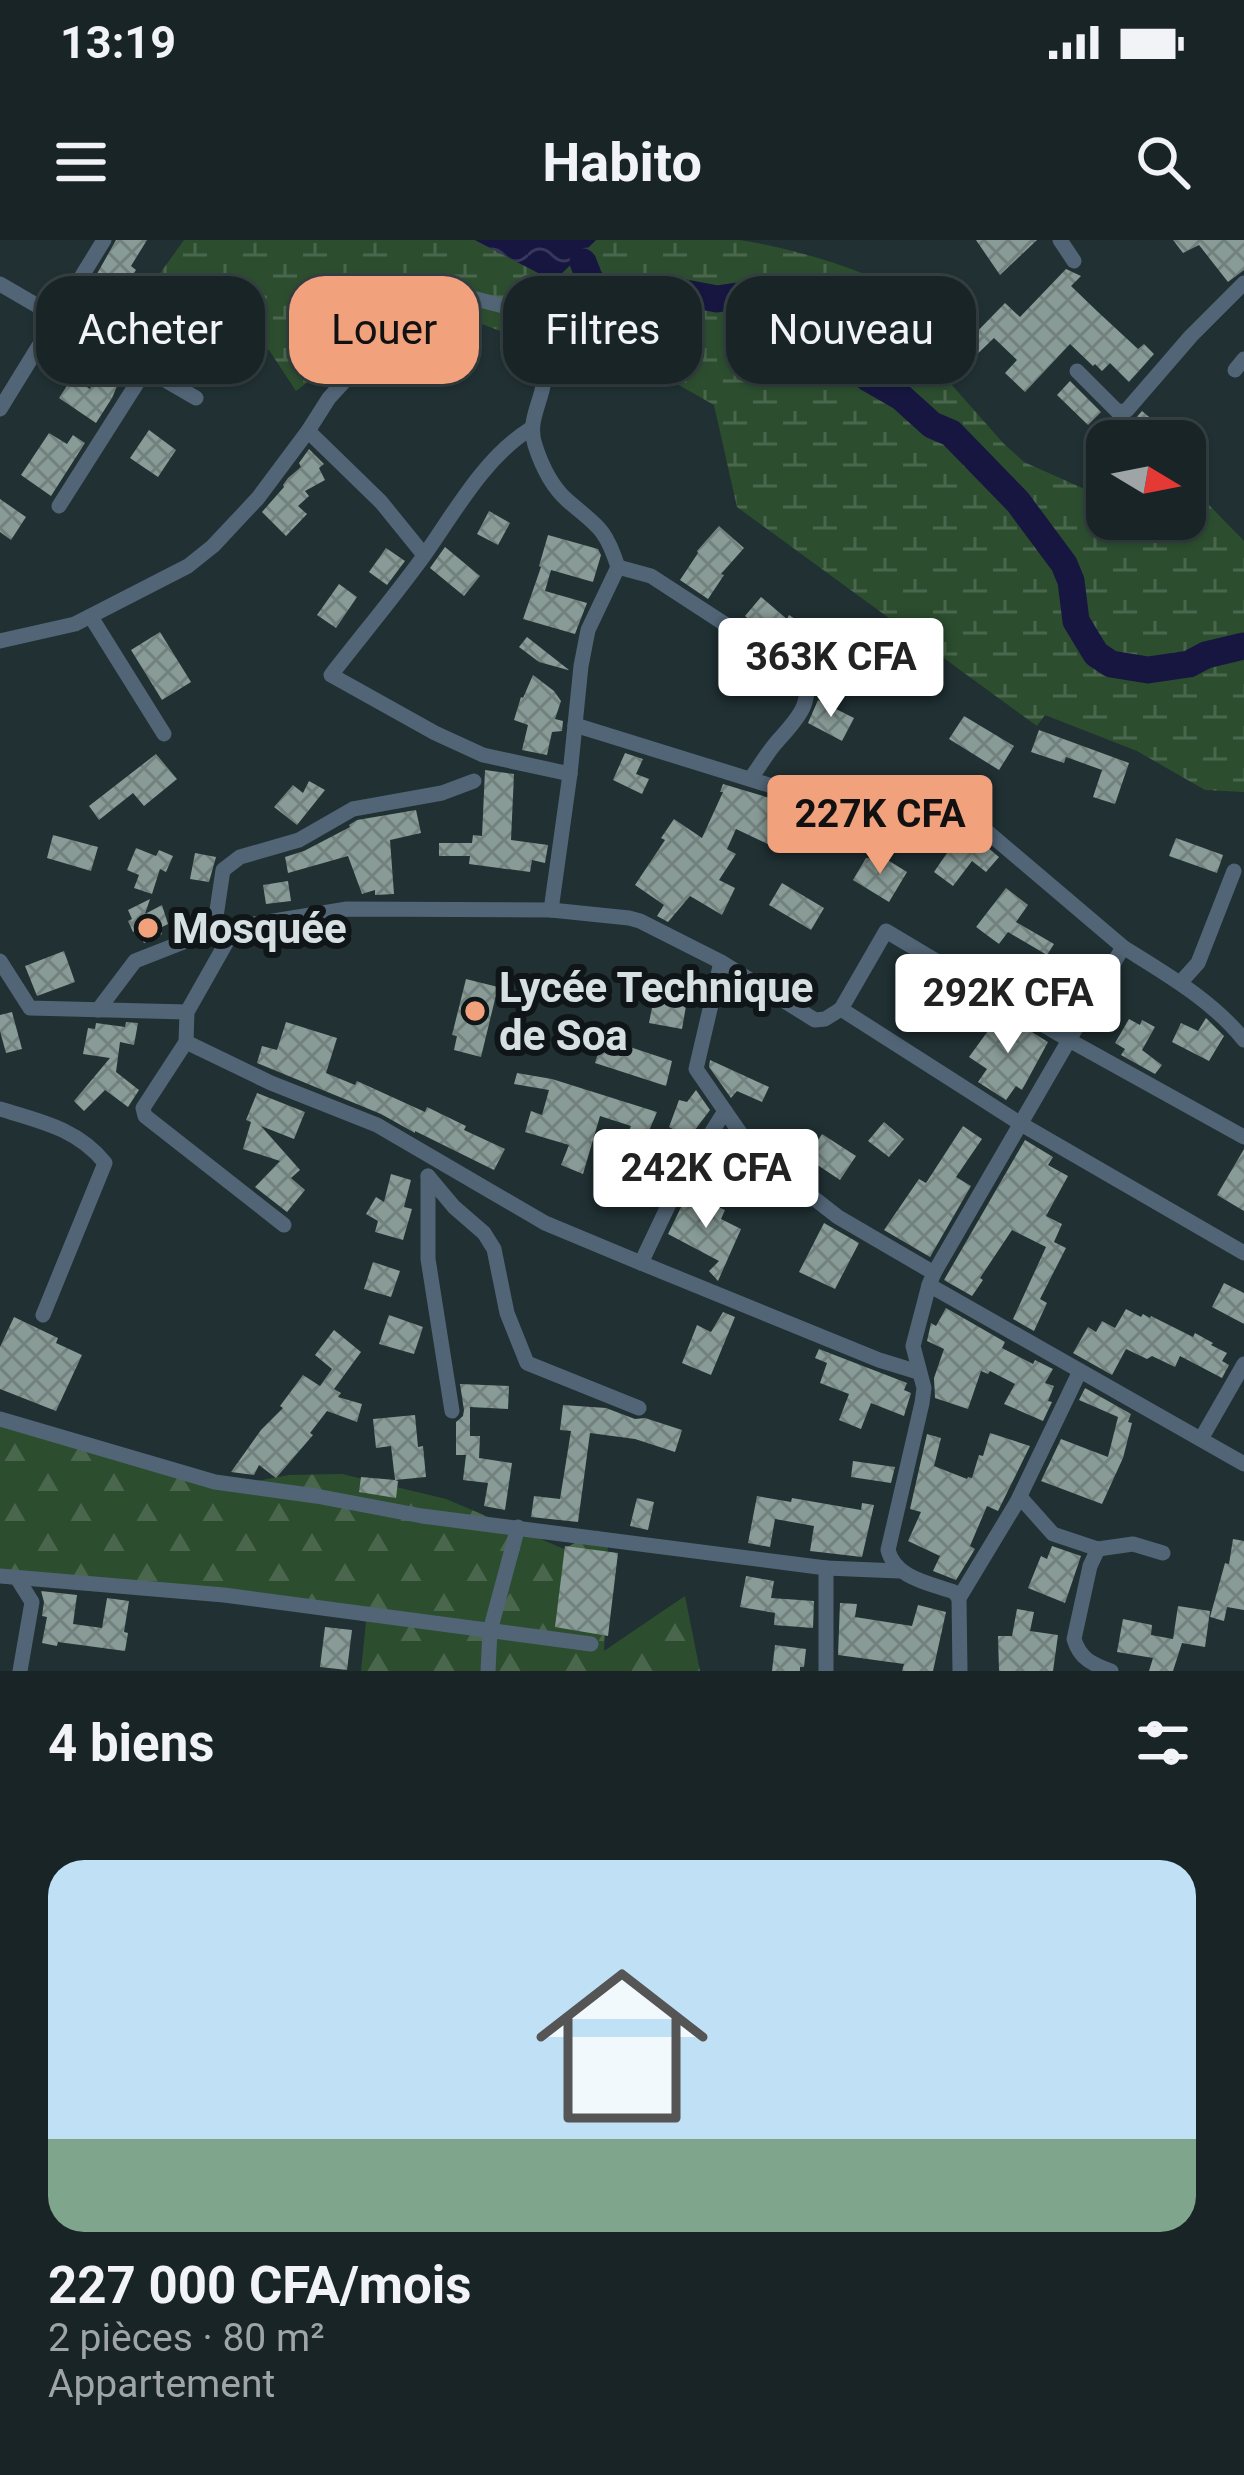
<!DOCTYPE html>
<html lang="fr">
<head>
<meta charset="utf-8">
<style>
	body { margin:0; font-family:Roboto,sans-serif; background:#212c2e; color:#f1f3f6; height:100vh; display:flex; flex-direction:column; font-size:45px; white-space:nowrap }
	* { box-sizing:border-box; margin:0 }
	p { font-size:39px; color:#9fa4a7 }
	.icon { flex:none; width:66px; height:66px; fill:none; stroke:currentColor; stroke-width:2; stroke-linecap:round; stroke-linejoin:round }
	.map { position:relative; height:1431px; overflow:hidden }
	.drawer { display:flex; flex-direction:column; background:#182426; flex:1 }
	.drawer>* { flex:none }
	.hud { position:absolute; left:36px; top:36px; width:1173px; height:108px; display:flex; gap:24px }
	.needle { width:78px; rotate:100deg }
	.fabs { position:absolute; left:1086px; top:180px; display:grid; gap:24px }
	.fabs a { display:grid; place-items:center; width:120px; height:120px; border-radius:24px; background:#182426; box-shadow:0 3px 9px #0004,0 0 0 3px #364143; font-size:60px }
	.price { position:absolute; translate:-50% -102px; padding:0 27px; border-radius:12px; background:#fff; color:#222; font-size:39px; line-height:78px; filter:drop-shadow(0 3px 6px #0008) }
	.price::after { content:''; position:absolute; left:50%; top:72px; width:36px; height:27px; margin-left:-18px; background:inherit; clip-path:polygon(0 0,100% 0,50% 100%) }
	.price.active { background:#f1a17b; color:#111 }
	ul { padding:0; list-style:none }
	li { display:grid; align-content:center; gap:24px; height:636px; padding:0 48px }
	li span { display:grid; place-items:center; height:372px; border-radius:36px; color:#555 }
	li>.icon { margin-inline-start:auto }
	span .icon { width:216px; height:216px; fill:#fffc; stroke-width:1 }
	li b { font-size:51px }
	h2 { display:flex; justify-content:space-between; align-items:center; height:144px; padding:0 48px; font-size:51px }
	.tag { padding:0 42px; border-radius:36px; background:#182426; box-shadow:0 3px 9px #0004,0 0 0 3px #364143; font-size:42px; line-height:108px }
	.tag.active { background:#f1a17b; color:#111 }
	.status { display:flex; justify-content:space-between; align-items:center; height:84px; padding:0 60px; background:#182426; direction:ltr }
	.status svg { height:33px; fill:currentColor }
	header { display:flex; justify-content:space-between; align-items:center; height:156px; padding:0 48px; background:#182426; font-size:54px; font-weight:700 }
	.map>svg:first-child { display:block }
</style>
</head>
<body>
<div class="status"><b>13:19</b><svg viewBox="0 0 49 12"><path d="M0 12V9h3v3zM5 12V6h3v6zM10 12V3h3v9zM15 12V0h3v12zM26 1h20v11H26zM47 4h2v5h-2z"/></svg></div>
<header><svg class="icon" aria-label="menu" viewBox="0 0 24 24"><path d="M4 6h16M4 12h16M4 18h16"/></svg>Habito<svg class="icon" aria-label="search" viewBox="0 0 24 24"><circle cx="10" cy="10" r="6"/><path d="M15 15l6 6"/></svg></header>
<div class="map">
<svg width="1244" height="1431" viewBox="0 0 1244 1431">
	<defs>
		<pattern id="forest-firs" width="22" height="20" patternUnits="userSpaceOnUse" patternTransform="scale(3)"><rect width="22" height="20" fill="#2c4e2f"/><path d="M5 1l3.5 6h-7zM16 11l3.5 6h-7z" fill="#4a674d"/></pattern>
		<pattern id="wetland-marsh" width="20" height="14" patternUnits="userSpaceOnUse" patternTransform="scale(3)"><rect width="20" height="14" fill="#2c4e2f"/><path d="M1 5h8M5 5V1M11 12h8M15 12V8" fill="none" stroke="#4a674d"/></pattern>
		<pattern id="water-waves" width="16" height="10" patternUnits="userSpaceOnUse" patternTransform="scale(3)"><rect width="16" height="10" fill="#171641"/><path d="M0 5q4-4 8 0t8 0" fill="none" stroke="#38385c"/></pattern>
		<pattern id="building-cross-hatch" width="8" height="8" patternUnits="userSpaceOnUse" patternTransform="scale(3)"><rect width="8" height="8" fill="#889b96"/><path d="M0 0l8 8M0 8l8-8" fill="none" stroke="#72817d"/></pattern>
	</defs>
	<rect width="100%" height="100%" fill="#203033"/>
	<!-- forest -->
	<polygon fill="url(#forest-firs)" points="0,1174 235,1245 289,1235 342,1234 446,1259 564,1309 598,1290 608,1300 604,1411 685,1356 700,1431 361,1431 366,1382 316,1366 0,1336"/>
	<!-- wetland -->
	<path fill="url(#wetland-marsh)" d="M184 0H475L553 41 596 0H738C792 7 889 36 932 69L943 135 1004 204 1024 222 1107 259V279H1185V264L1209 265 1244 301V552L1205 550 1137 511 1045 475 1037 486 737 267 714 165 610 106 582 72 558 114 431 64 365 98 296 151 269 110 156 39Z"/>
	<!-- water -->
	<polygon fill="url(#water-waves)" points="475,0 596,0 554,41"/>
	<g fill="none" stroke-linecap="round" stroke-linejoin="round">
		<!-- river -->
		<polyline stroke="#171641" stroke-width="27" points="583,22 590,40 605,53 664,49 717,59 737,56 756,60 855,125 868,138 901,157 932,185 951,193 1018,262 1064,324 1071,341 1076,381 1096,414 1111,424 1148,430 1189,424 1206,415 1244,406"/>
	</g>
	<!-- building -->
	<g fill="url(#building-cross-hatch)">
		<polygon points="116,0 147,0 131,26 136,30 120,57 93,41"/>
		<polygon points="976,0 1037,0 1000,35"/>
		<polygon points="1173,0 1244,0 1244,30 1228,42 1199,5 1183,13"/>
		<polygon points="1066,29 1081,36 1071,46 1098,72 1138,109 1144,104 1154,114 1129,142 1110,123 1102,131 1095,124 1093,126 1070,104 1025,152 1005,133 1017,120 994,98 968,123 970,131 949,111 936,114 930,89 959,83 964,105 1005,63 1020,77"/>
		<polygon points="180,90 213,108 219,99 246,118 230,142 201,122 191,140 162,123"/>
		<polygon points="101,122 123,132 112,158 96,183 59,158 72,138 90,149"/>
		<polygon points="1070,141 1101,172 1088,185 1057,155"/>
		<polygon points="1142,171 1178,201 1107,201 1107,234 1090,205 1121,184 1135,179"/>
		<polygon points="149,190 176,210 158,237 130,218"/>
		<polygon points="1185,190 1207,219 1185,235"/>
		<polygon points="49,193 67,204 73,195 85,203 51,256 21,235"/>
		<polygon points="309,209 324,224 319,228 325,240 305,251 309,256 298,266 307,274 286,296 262,272 284,247 283,245 288,238 301,227 299,223"/>
		<polygon points="0,259 26,277 11,300 0,292"/>
		<polygon points="489,271 510,283 498,305 477,294"/>
		<polygon points="719,286 744,308 721,334 724,335 708,359 680,340 698,313 697,311"/>
		<polygon points="548,295 598,309 601,315 593,342 551,330 545,351 587,363 575,394 523,379 541,327 539,326"/>
		<polygon points="445,307 480,336 464,356 430,328"/>
		<polygon points="386,308 405,321 387,345 369,332"/>
		<polygon points="339,344 357,357 336,388 317,375"/>
		<polygon points="761,357 787,379 789,375 828,401 811,427 772,400 745,376"/>
		<polygon points="160,392 191,442 162,460 131,410"/>
		<polygon points="527,397 569,430 568,430 539,422 519,407"/>
		<polygon points="731,403 791,441 792,444 786,454 723,416"/>
		<polygon points="533,435 554,451 561,461 555,479 563,481 562,491 552,492 547,515 522,510 528,485 514,480 521,457 523,458"/>
		<polygon points="818,460 854,478 842,501 808,483"/>
		<polygon points="964,476 1014,506 999,530 949,499"/>
		<polygon points="1039,490 1129,523 1115,564 1093,557 1102,530 1066,517 1064,523 1031,512"/>
		<polygon points="625,513 643,519 636,534 649,539 642,554 613,540"/>
		<polygon points="156,514 177,539 144,566 133,553 99,580 89,566"/>
		<polygon points="485,530 514,534 511,600 548,605 545,623 532,620 530,632 469,624 470,616 439,616 439,603 472,603 473,595 482,596"/>
		<polygon points="309,541 325,550 297,585 274,567 293,545 303,553"/>
		<polygon points="723,544 783,562 796,569 792,579 787,577 774,607 736,589 727,609 736,614 719,640 735,648 722,675 690,656 668,682 657,676 664,665 635,645 665,600 661,598 674,579 702,598 723,552 720,552"/>
		<polygon points="416,570 421,593 390,600 394,654 375,655 375,650 362,654 348,616 288,633 285,617 304,611 350,587 349,585 357,580"/>
		<polygon points="53,595 98,607 91,631 47,618"/>
		<polygon points="974,596 999,617 986,632 972,621 953,646 934,632 955,601"/>
		<polygon points="1176,598 1223,615 1217,633 1169,616"/>
		<polygon points="136,608 156,616 159,610 173,616 166,632 160,629 152,654 134,648 139,635 127,630"/>
		<polygon points="195,613 216,617 209,642 190,639"/>
		<polygon points="866,618 886,619 907,632 889,662 853,640"/>
		<polygon points="288,641 291,661 266,664 263,645"/>
		<polygon points="782,643 824,668 811,690 769,665"/>
		<polygon points="1006,648 1028,665 1016,682 1054,704 1047,715 1008,692 999,704 976,687"/>
		<polygon points="150,659 145,674 162,665 168,684 160,688 162,694 144,703 137,690 133,692 128,681 132,679 128,670"/>
		<polygon points="64,711 75,742 37,756 25,726"/>
		<polygon points="1034,729 1069,748 1057,771 1050,767 1046,772 1030,763 1033,758 1022,752"/>
		<polygon points="658,737 690,743 682,789 649,783"/>
		<polygon points="466,739 498,747 481,817 454,810 457,796 452,795"/>
		<polygon points="12,772 22,809 6,813 0,791 0,775"/>
		<polygon points="1001,773 1048,802 1022,850 1016,846 1006,860 978,842 987,829 969,817"/>
		<polygon points="1206,778 1224,796 1209,821 1172,802 1181,783 1198,791"/>
		<polygon points="1129,779 1140,785 1142,780 1155,787 1142,810 1162,825 1155,834 1121,815 1125,809 1115,803"/>
		<polygon points="126,782 138,783 134,805 120,802 116,832 139,850 128,867 105,850 84,871 74,861 110,818 83,814 88,788 95,789 96,783 125,787"/>
		<polygon points="286,782 337,798 326,833 355,845 357,841 425,872 427,867 466,886 464,890 505,909 494,930 415,891 415,893 381,874 257,823 262,806 277,810"/>
		<polygon points="603,798 672,821 666,846 595,823"/>
		<polygon points="710,820 769,847 762,862 737,851 731,858 709,827"/>
		<polygon points="517,833 552,839 657,872 640,912 672,930 655,960 637,949 646,932 617,920 631,886 600,876 583,934 561,925 569,905 525,892 531,871 542,875 549,850 514,844"/>
		<polygon points="696,850 710,870 689,898 669,887 679,860 687,862"/>
		<polygon points="257,853 305,872 294,899 261,886 300,930 291,938 305,950 287,972 255,947 280,921 243,909 251,882 246,880"/>
		<polygon points="884,882 904,899 889,917 868,901"/>
		<polygon points="963,886 982,899 956,937 971,946 930,1017 884,990 919,939 926,943"/>
		<polygon points="822,894 856,916 840,940 807,918"/>
		<polygon points="1025,900 1053,917 1048,925 1068,936 1046,976 1062,984 1054,1002 1066,1008 1040,1059 1047,1063 1034,1091 1013,1079 1046,1007 1012,990 980,1038 983,1040 972,1056 944,1040"/>
		<polygon points="1244,909 1244,971 1217,955"/>
		<polygon points="391,934 411,940 404,967 412,969 403,1000 375,992 378,981 366,974 376,957 384,962"/>
		<polygon points="688,953 725,970 721,979 741,989 718,1041 709,1031 719,1021 668,994"/>
		<polygon points="824,983 859,1003 835,1049 799,1032"/>
		<polygon points="373,1022 400,1031 391,1057 364,1049"/>
		<polygon points="1224,1043 1244,1053 1244,1084 1212,1067"/>
		<polygon points="946,1068 1005,1102 1002,1108 1033,1124 1035,1120 1053,1129 1045,1143 1054,1146 1048,1161 1052,1162 1043,1181 1004,1164 1015,1144 990,1131 988,1134 981,1131 968,1169 935,1158 934,1138 944,1109 927,1101 931,1083 936,1086"/>
		<polygon points="1126,1069 1141,1077 1143,1074 1150,1078 1151,1076 1193,1097 1195,1093 1213,1103 1211,1105 1227,1113 1222,1121 1229,1125 1222,1138 1180,1116 1175,1127 1152,1116 1147,1119 1126,1109 1112,1135 1073,1113 1088,1087 1096,1092 1102,1081 1115,1088"/>
		<polygon points="723,1072 735,1077 711,1135 682,1123 697,1085 711,1092"/>
		<polygon points="389,1075 423,1087 414,1114 379,1104"/>
		<polygon points="14,1077 58,1098 56,1103 82,1115 56,1171 0,1149 0,1107"/>
		<polygon points="334,1090 361,1112 334,1149 341,1153 338,1157 362,1164 357,1182 327,1171 310,1193 313,1195 276,1238 259,1225 254,1235 231,1232 261,1190 283,1168 280,1166 303,1135 320,1146 332,1129 315,1115"/>
		<polygon points="819,1109 907,1143 904,1150 911,1153 904,1176 871,1163 861,1189 839,1180 849,1154 820,1143 827,1123 815,1118"/>
		<polygon points="460,1144 509,1146 508,1169 470,1167 470,1196 480,1196 479,1218 512,1223 505,1270 484,1266 488,1243 463,1240 466,1215 456,1215 456,1182 463,1176 464,1170"/>
		<polygon points="1085,1148 1131,1174 1128,1182 1132,1183 1123,1218 1102,1264 1041,1241 1061,1199 1108,1217 1118,1177 1079,1160"/>
		<polygon points="563,1165 606,1168 635,1179 645,1178 682,1190 675,1212 635,1199 590,1193 578,1282 531,1277 534,1256 560,1259 571,1191 560,1190"/>
		<polygon points="415,1175 418,1207 423,1206 426,1237 395,1240 398,1241 396,1258 359,1252 361,1237 395,1240 391,1206 376,1208 373,1179"/>
		<polygon points="990,1193 1030,1206 998,1271 987,1266 970,1306 975,1309 956,1340 933,1331 940,1316 908,1301 921,1272 910,1269 927,1194 941,1198 934,1226 967,1239 968,1237 972,1238 979,1215 983,1216"/>
		<polygon points="853,1221 895,1227 891,1243 851,1237"/>
		<polygon points="757,1256 791,1262 792,1258 861,1270 862,1263 874,1265 862,1317 810,1311 814,1286 775,1279 770,1307 748,1303"/>
		<polygon points="637,1258 654,1262 648,1290 630,1286"/>
		<polygon points="1233,1299 1244,1301 1244,1370 1227,1367 1224,1381 1210,1377 1225,1323 1229,1324"/>
		<polygon points="565,1306 618,1313 608,1396 555,1387"/>
		<polygon points="1052,1306 1081,1316 1065,1363 1028,1348 1041,1316 1047,1319"/>
		<polygon points="746,1336 774,1341 771,1358 814,1361 813,1388 774,1385 775,1373 740,1367"/>
		<polygon points="41,1351 77,1355 73,1384 102,1388 107,1358 129,1361 124,1392 128,1393 125,1411 58,1402 57,1406 42,1403 47,1377 42,1376 44,1362"/>
		<polygon points="840,1363 857,1364 855,1377 912,1386 918,1365 946,1372 933,1431 902,1431 904,1424 838,1415"/>
		<polygon points="1178,1366 1210,1371 1205,1407 1182,1403 1173,1431 1149,1431 1153,1418 1117,1412 1123,1379 1152,1385 1151,1395 1173,1399"/>
		<polygon points="1017,1369 1034,1372 1030,1391 1058,1395 1053,1431 999,1431 998,1396 1012,1396"/>
		<polygon points="325,1387 352,1390 347,1430 320,1427"/>
		<polygon points="775,1405 806,1409 804,1427 800,1427 800,1431 772,1431"/>
	</g>
	<g fill="none" stroke-linecap="round" stroke-linejoin="round">
		<!-- street -->
		<g stroke="#526576" stroke-width="15">
			<polyline points="1060,0 1074,21"/>
			<polyline points="0,44 196,158"/>
			<polyline points="1235,130 1244,119"/>
			<polyline points="1077,131 1118,172 1127,170 1191,96 1244,43"/>
			<polyline points="0,169 104,0"/>
			<path d="M530 189C483 219 455 272 423 317 394 357 362 395 331 435L435 493 483 515 570 534"/>
			<polyline points="308,191 381,262 424,315"/>
			<polyline points="59,266 146,129"/>
			<path d="M618 327 651 336 800 433C819 461 792 484 775 504 766 515 759 527 751 538"/>
			<polyline points="91,377 164,494"/>
			<polyline points="0,401 75,384 188,326 213,306 258,258 308,191 329,158 351,134 453,53 526,72 556,55"/>
			<polyline points="575,485 788,551 829,573 854,600 863,605 882,608 977,583 1123,707"/>
			<path d="M551 670 570 534 581 426 588 390 618 327C605 287 598 287 568 261 552 247 541 224 535 205 527 182 541 163 544 141 546 124 538 110 535 95L556 55"/>
			<polyline points="214,690 223,630 240,617 299,600 353,569 442,553 474,541"/>
			<polyline points="0,721 30,768 187,772"/>
			<polyline points="721,722 696,829 752,910 838,977 934,1033 929,1045 1244,1224"/>
			<polyline points="1180,743 1198,723 1234,631"/>
			<polyline points="841,769 886,691 1069,800 1244,897"/>
			<polyline points="98,770 135,721 214,690 221,693"/>
			<polyline points="186,802 143,868 145,876 284,985"/>
			<path d="M0 869C40 881 78 889 105 923L43 1075"/>
			<polyline points="725,871 678,945 641,1023 879,1120 918,1132"/>
			<polyline points="428,936 454,967 484,993 494,1009 507,1073 527,1123 639,1168"/>
			<polyline points="428,936 428,1019 452,1171"/>
			<polyline points="641,1023 545,983 377,885 271,843 186,802 187,772 230,696 237,689 248,685 347,669 551,670 629,678 640,681 721,722 815,780 825,779 841,769 1021,884 1244,1013"/>
			<path d="M934 1033 1123 707C1166 734 1212 760 1244 800"/>
			<path d="M929 1045 913 1106 924 1148 922 1163 888 1310C895 1338 929 1343 954 1352L959 1358"/>
			<polyline points="0,1179 215,1242 316,1256 422,1276 826,1328 826,1431"/>
			<polyline points="1201,1199 1244,1124"/>
			<polyline points="1020,1257 1053,1294 1098,1309 1133,1304 1163,1313"/>
			<path d="M1098 1309 1090 1326 1074 1399C1080 1419 1092 1424 1111 1431"/>
			<polyline points="826,1328 899,1331"/>
			<polyline points="0,1336 224,1355 591,1404"/>
			<polyline points="17,1338 32,1362 20,1431"/>
			<polyline points="488,1431 490,1391 518,1287"/>
			<polyline points="960,1431 959,1358 1017,1262 1080,1131"/>
		</g>
	</g>
	<!-- markers -->
	<g fill="#f1a17b" stroke="#101618" stroke-width="4.5">
		<circle cx="148" cy="688" r="12"/>
		<circle cx="475" cy="771" r="12"/>
	</g>
	<g text-anchor="middle" dominant-baseline="central" stroke-width="12" stroke-linejoin="round" paint-order="stroke">
		<!-- poi labels -->
		<g font-size="42" font-weight="bold" fill="#d6e0e2" stroke="#101618" text-anchor="start">
			<text x="172" y="688">Mosquée</text>
			<text x="499" y="747">Lycée Technique<tspan x="499" dy="48">de Soa</tspan></text>
		</g>
	</g>
</svg>
<div class="fabs">
<a><svg class="needle" viewBox="-14 -14 28 28"><path d="M0-13l5 13h-10z" fill="#e53935"/><path d="M0 13l5-13h-10z" fill="#9fa4a7"/></svg></a>
</div>
<b class="price" style="left:831px;top:480px">363K CFA</b>
<b class="price active" style="left:880px;top:637px">227K CFA</b>
<b class="price" style="left:1008px;top:816px">292K CFA</b>
<b class="price" style="left:706px;top:991px">242K CFA</b>
<div class="hud">
<a class="tag">Acheter</a>
<a class="tag active">Louer</a>
<a class="tag">Filtres</a>
<a class="tag">Nouveau</a>
</div>
</div>
<section class="drawer">
<h2>4 biens<svg class="icon" aria-label="filters" viewBox="0 0 24 24"><path d="M4 7h16M4 17h16"/><circle cx="9" cy="7" r="2"/><circle cx="15" cy="17" r="2"/></svg></h2>
<ul>
<li><span style="background:linear-gradient(#bfe0f5 75%,#7fa58c 0)"><svg class="icon" aria-label="home" viewBox="0 0 24 24"><path d="M3 11l9-7 9 7M6 9v11h12V9"/></svg></span><div><b>227 000 CFA/mois</b><p>2 pièces · 80 m²</p><p>Appartement</p></div></li>
</ul>
</section>
</body>
</html>
